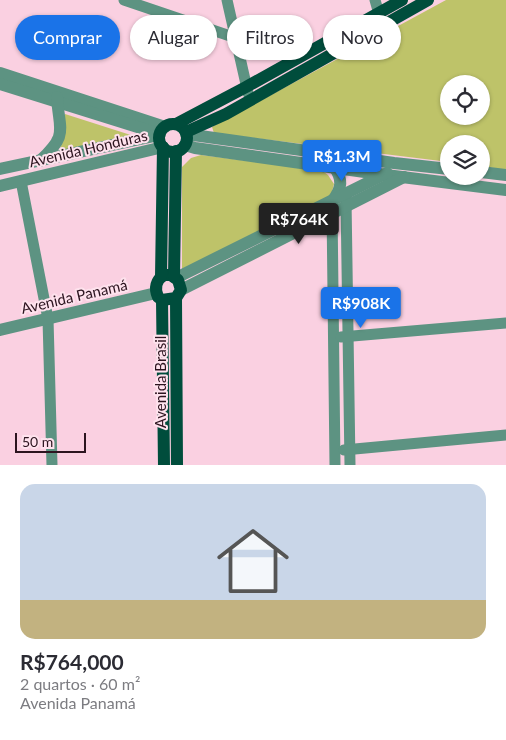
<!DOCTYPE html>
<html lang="pt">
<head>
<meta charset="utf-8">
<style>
	body { margin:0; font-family:Lato,sans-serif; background:#f7f7f7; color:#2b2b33; height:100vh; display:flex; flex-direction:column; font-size:19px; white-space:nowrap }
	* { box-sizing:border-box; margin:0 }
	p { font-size:16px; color:#7c7c81 }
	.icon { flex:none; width:28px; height:28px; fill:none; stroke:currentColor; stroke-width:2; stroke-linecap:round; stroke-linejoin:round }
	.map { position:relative; height:465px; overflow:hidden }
	.side { display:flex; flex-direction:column; background:#fff; flex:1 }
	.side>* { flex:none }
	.banner { position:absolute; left:15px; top:15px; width:476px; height:45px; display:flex; gap:10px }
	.fabs { position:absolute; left:440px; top:75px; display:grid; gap:10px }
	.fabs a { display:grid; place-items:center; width:50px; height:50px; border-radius:50%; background:#fff; box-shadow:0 1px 4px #0004; font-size:25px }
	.scale { position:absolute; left:15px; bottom:12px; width:71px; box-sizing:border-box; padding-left:5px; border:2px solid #2c141f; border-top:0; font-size:14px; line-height:18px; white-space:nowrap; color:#2c141f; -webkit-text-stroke:4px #fee2ed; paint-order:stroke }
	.price { position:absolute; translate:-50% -42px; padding:0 11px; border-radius:5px; background:#1a73e8; color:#fff; font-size:16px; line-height:32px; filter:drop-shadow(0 1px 2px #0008) }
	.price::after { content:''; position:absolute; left:50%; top:30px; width:15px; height:11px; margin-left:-8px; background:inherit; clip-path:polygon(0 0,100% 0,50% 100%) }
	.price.active { background:#222; color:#fff }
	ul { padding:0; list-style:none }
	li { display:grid; align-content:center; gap:10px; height:265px; padding:0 20px }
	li+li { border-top:1px solid #e1e1e2 }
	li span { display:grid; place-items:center; height:155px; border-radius:15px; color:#555 }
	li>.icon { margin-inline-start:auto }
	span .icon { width:90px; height:90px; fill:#fffc; stroke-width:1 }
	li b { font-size:21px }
	.pill { padding:0 18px; border-radius:22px; background:#fff; box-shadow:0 1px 4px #0004; font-size:18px; line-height:45px }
	.pill.active { background:#1a73e8; color:#fff }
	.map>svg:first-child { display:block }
</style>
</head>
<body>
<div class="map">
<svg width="506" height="465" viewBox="0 0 506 465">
	<rect width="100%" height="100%" fill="#fad0e1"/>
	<!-- green -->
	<g fill="#bec369" fill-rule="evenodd">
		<path d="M446 0H506V170L481 166V144H449V162L214 133 212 127ZM449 84H481V116H449Z"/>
		<polygon points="65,114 137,137 59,153 64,136"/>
		<polygon points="201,155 321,170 328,175 334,184 331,196 182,271 182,167 191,158"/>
	</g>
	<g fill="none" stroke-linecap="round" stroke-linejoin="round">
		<!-- minor -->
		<g stroke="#5d9382" stroke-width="11">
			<polyline points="124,0 236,38"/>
			<polyline points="227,0 248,93"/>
			<polyline points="375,0 381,21"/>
			<polyline points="21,181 48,319 52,465"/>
			<polyline points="346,199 350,465"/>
			<polyline points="332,207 335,465"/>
			<polyline points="341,337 506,323"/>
			<polyline points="344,450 506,435"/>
		</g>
		<!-- tertiary -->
		<g stroke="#5d9382" stroke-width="12">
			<polyline points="0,73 165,127"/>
			<polyline points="0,84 160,134"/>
			<polyline points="186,134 394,163 449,169"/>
			<polyline points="185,145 195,148 386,175 506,190"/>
			<path d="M40 161C69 134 59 131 57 97"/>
			<polyline points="0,169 159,135"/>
			<polyline points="481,172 506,175"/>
			<polyline points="0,186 163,147"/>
			<path d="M333 200C342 188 343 179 334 167"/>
			<polyline points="176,278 387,173"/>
			<polyline points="181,290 404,177"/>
			<polyline points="0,330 156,293"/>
		</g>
		<!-- primary -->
		<g stroke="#004d3c" stroke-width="12">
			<polyline points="176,124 246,87 402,0"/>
			<circle cx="173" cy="138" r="14"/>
			<polyline points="186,132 226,114 428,0"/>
			<path d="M164 275H171L178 280 181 290 176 298 162 300 158 297C154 288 156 280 164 275Z"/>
			<polyline points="174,276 176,151"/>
			<polyline points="161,277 163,147"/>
			<polyline points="176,298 177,465"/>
			<polyline points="162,300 164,465"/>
		</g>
	</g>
	<g text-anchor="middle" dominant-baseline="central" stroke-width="4" stroke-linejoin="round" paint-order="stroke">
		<!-- street labels -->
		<g font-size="15" fill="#2c141f" stroke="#fee2ed">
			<text transform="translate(88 148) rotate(-13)">Avenida Honduras</text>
			<text transform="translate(74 296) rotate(-13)">Avenida Panamá</text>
			<text transform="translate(160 382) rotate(-90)">Avenida Brasil</text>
		</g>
	</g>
</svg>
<div class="fabs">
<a><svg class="icon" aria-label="locate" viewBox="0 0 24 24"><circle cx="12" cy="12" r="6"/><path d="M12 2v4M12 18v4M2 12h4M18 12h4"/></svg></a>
<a><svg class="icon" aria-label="layers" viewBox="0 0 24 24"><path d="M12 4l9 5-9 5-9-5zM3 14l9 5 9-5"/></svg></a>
</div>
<div class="scale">50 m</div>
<b class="price" style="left:342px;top:182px">R$1.3M</b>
<b class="price active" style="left:299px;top:245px">R$764K</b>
<b class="price" style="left:361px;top:329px">R$908K</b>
<div class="banner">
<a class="pill active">Comprar</a>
<a class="pill">Alugar</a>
<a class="pill">Filtros</a>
<a class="pill">Novo</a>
</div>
</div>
<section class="side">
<ul>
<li><span style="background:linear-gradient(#c9d6e8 75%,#c2b280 0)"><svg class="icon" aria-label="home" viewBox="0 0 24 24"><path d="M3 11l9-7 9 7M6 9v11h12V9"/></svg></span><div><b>R$764,000</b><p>2 quartos · 60 m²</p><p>Avenida Panamá</p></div></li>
</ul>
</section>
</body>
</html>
